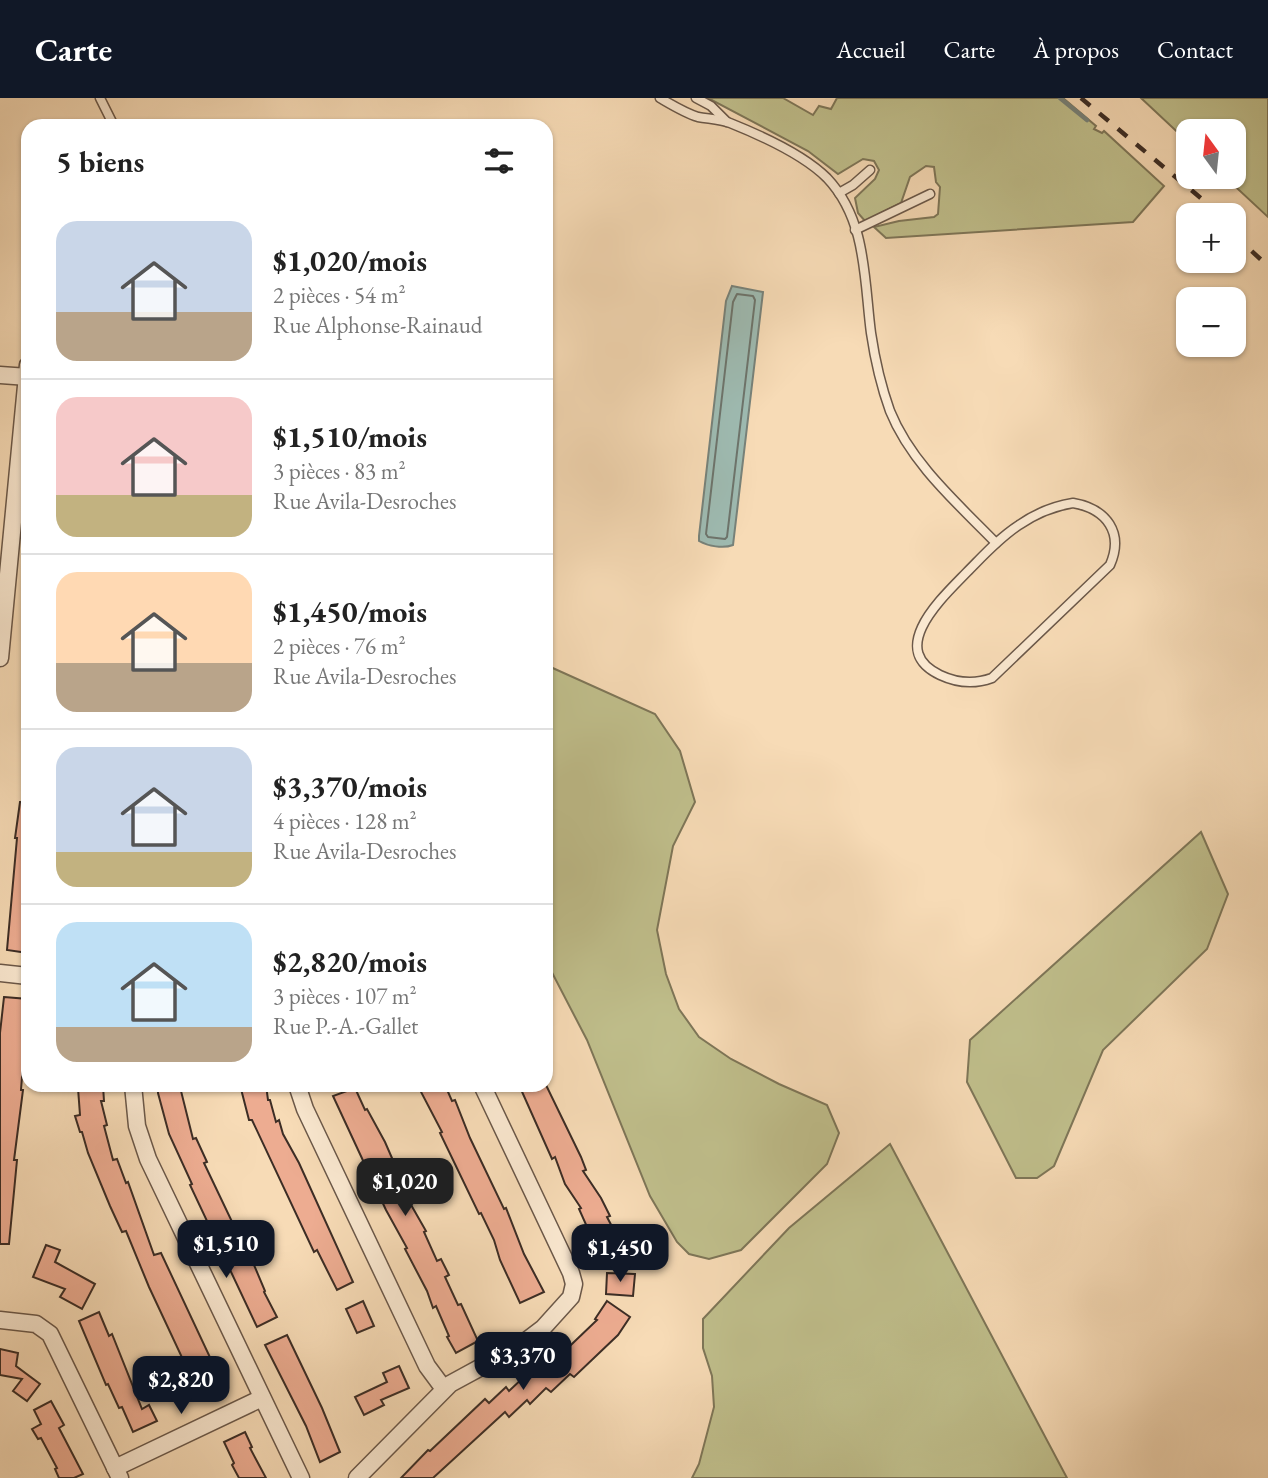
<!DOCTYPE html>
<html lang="fr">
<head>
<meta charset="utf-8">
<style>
	body { margin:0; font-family:"EB Garamond",serif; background:#f6f6f6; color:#222; height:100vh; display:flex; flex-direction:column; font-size:26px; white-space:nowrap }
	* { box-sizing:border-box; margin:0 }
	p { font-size:23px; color:#767676 }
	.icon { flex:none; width:38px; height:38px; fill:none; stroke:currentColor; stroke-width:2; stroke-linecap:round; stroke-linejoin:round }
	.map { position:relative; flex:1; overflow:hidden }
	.side { position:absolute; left:21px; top:21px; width:532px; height:973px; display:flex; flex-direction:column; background:#fff; border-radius:21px; box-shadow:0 2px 5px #0004 }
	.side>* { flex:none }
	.needle { width:46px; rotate:345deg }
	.tools { position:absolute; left:1176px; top:21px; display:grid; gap:14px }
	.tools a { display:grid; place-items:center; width:70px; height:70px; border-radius:14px; background:#fff; box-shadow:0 2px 5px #0004; font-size:35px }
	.price { position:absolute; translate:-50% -60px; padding:0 16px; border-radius:14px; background:#111827; color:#fff; font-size:23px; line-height:46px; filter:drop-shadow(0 2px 4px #0008) }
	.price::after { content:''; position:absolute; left:50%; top:42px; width:21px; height:16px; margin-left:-10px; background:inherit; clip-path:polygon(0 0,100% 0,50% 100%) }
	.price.selected { background:#222; color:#fff }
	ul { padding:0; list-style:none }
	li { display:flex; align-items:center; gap:21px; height:175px; padding:0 35px }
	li+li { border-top:2px solid #e0e0e0 }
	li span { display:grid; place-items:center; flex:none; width:196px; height:140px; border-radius:21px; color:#555 }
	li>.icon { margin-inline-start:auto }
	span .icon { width:84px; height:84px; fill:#fffc; stroke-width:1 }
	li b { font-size:30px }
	h2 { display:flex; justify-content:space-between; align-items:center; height:84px; padding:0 35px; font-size:30px }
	header { display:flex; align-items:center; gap:42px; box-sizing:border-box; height:98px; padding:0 35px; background:#111827; color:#fff }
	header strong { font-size:33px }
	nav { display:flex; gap:38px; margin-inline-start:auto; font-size:24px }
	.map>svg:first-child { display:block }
</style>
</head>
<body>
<header>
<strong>Carte</strong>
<nav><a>Accueil</a><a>Carte</a><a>À propos</a><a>Contact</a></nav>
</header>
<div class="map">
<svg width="1268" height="1380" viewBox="0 0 1268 1380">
	<rect width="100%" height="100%" fill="#f7dbb6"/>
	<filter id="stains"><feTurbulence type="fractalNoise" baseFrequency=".00286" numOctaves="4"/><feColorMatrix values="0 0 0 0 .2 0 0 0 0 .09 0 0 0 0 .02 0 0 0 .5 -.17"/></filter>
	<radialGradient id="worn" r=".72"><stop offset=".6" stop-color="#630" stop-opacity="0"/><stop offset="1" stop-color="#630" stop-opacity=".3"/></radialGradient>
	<!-- green -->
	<g fill="#c0bf8c" stroke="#7e7658" stroke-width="2">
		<polygon points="708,0 783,0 813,17 819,8 831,11 837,0 1063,0 1096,28 1094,31 1102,35 1104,33 1164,88 1133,124 886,140 874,129 899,123 934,119 938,116 940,89 936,84 934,69 926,68 910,79 901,105 865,123 858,115 855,100 875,81 879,72 874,63 863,61 838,76 808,53"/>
		<polygon points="1141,0 1268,0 1268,119 1225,79 1234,79 1234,33 1188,33 1188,44"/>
		<polygon points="546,567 655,616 680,653 695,704 673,748 657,832 666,876 679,911 699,939 731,961 779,986 827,1007 839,1035 827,1066 741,1152 709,1161 689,1156 677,1144 650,1098 587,942 546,863"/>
		<polygon points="1201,734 1228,796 1207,851 1103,952 1054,1068 1037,1080 1016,1080 967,984 970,942"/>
		<polygon points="890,1046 1067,1380 692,1380 699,1366 714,1309 712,1278 703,1250 703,1221 789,1130"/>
	</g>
	<!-- water -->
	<path fill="#9ebbb2" stroke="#77827a" stroke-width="2" d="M732 188 763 194 733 447C723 451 708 448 699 443V438L726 203Z"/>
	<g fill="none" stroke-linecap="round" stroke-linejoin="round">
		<!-- shore -->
		<polygon stroke="#6d746c" stroke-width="2" points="737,196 753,198 755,202 727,439 725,441 708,439 706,436 733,204"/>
		<!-- stream -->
		<polyline stroke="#77827a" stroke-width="4.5" points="1060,0 1087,22"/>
	</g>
	<!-- building -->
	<g fill="#edac91" stroke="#3c2d25" stroke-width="2">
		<polygon points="20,704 28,704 28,855 7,852 17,740 15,740"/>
		<polygon points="4,899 28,901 21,992 23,992 14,1062 17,1062 9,1146 0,1146 0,935"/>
		<polygon points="158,987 181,987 181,993 193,1041 196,1040 207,1064 204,1065 244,1149 246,1148 265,1193 264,1194 277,1219 257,1229 190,1087 192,1086 169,1036 158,995"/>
		<polygon points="240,987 266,987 268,1002 270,1002 276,1024 279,1022 283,1036 299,1065 353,1184 337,1192 317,1152 314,1154 252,1022 249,1022"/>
		<polygon points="430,987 445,987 452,1003 455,1002 470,1040 504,1111 506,1110 524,1156 544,1194 520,1205 500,1162 494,1142 481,1115 479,1116 440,1035 442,1034 420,992"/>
		<polygon points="519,987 546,987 581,1059 586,1072 583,1073 601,1100 610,1118 607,1119 628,1159 605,1169 579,1111 581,1110 565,1086 555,1059 552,1061"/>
		<polygon points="103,988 104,1003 101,1003 107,1027 104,1028 113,1062 117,1061 126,1085 128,1084 154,1157 161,1155 223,1287 200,1298 149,1189 126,1133 122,1134 110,1108 88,1055 82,1034 80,1034 75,1018 80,1017 78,990"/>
		<polygon points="355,990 365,1012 367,1011 385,1044 405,1090 402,1091 426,1133 424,1134 437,1163 441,1161 449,1177 445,1179 458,1207 461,1206 478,1243 456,1255 447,1239 449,1238 436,1208 433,1210 427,1193 405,1151 407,1150 386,1112 333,998"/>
		<polygon points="46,1147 60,1152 55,1164 95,1186 82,1211 60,1199 65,1191 33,1179"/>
		<polygon points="607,1175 635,1176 633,1198 606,1196"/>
		<polygon points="363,1203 374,1228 357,1235 346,1211"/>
		<polygon points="607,1203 630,1219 618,1237 574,1279 570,1276 551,1294 546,1290 530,1306 527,1302 509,1319 505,1314 433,1380 401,1380 428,1352 430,1353 485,1301 489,1305 506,1289 509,1293 526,1277 530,1280 549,1264 551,1266 597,1222 595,1221"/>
		<polygon points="99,1214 109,1238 112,1236 142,1311 149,1307 157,1323 133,1334 122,1309 119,1310 108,1286 106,1287 79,1223"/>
		<polygon points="287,1237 322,1310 340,1354 320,1364 306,1328 265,1247"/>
		<polygon points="0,1251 18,1255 16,1268 40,1286 27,1303 13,1293 22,1281 0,1277"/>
		<polygon points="399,1268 409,1290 381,1302 384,1307 364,1317 355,1299 387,1284 383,1275"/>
		<polygon points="51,1303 64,1327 59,1330 83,1376 74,1380 59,1380 55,1371 57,1370 41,1340 38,1341 32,1331 41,1326 34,1312"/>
		<polygon points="245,1334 252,1349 250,1350 266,1380 239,1380 232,1367 234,1365 224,1344"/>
	</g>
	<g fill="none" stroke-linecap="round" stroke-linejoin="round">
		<defs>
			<g id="service">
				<polyline points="100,0 114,28"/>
				<path d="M660 0C672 7 685 15 698 19 709 21 720 21 730 25 760 37 804 57 827 80 867 122 864 182 871 235 875 262 881 288 890 313 911 365 957 405 996 445"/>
				<polyline points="696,0 711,8 727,24"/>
				<polyline points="839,95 853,87 870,72"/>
				<polyline points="855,132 930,96"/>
				<path d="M1073 405C1107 411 1124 435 1110 467L992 580C973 587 957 585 940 577 885 551 944 498 967 474 983 458 999 440 1019 427 1035 416 1054 408 1073 405Z"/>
			</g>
			<g id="minor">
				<polyline points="0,277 28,279"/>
				<polyline points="0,560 28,267"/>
				<polyline points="0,875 28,878"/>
				<polyline points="133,987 137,1028 148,1061 301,1380"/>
				<polyline points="297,987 305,1011 427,1268 444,1291"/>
				<polyline points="0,1222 36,1226 50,1236 120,1380"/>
				<polyline points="115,1370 262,1300"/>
				<polyline points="357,1380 450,1286 518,1249 543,1230 571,1199 574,1186 571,1175 482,987"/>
			</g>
		</defs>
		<!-- service casing -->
		<use href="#service" stroke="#6b5849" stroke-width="11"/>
		<!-- minor casing -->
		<use href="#minor" stroke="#6b5849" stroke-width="19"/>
		<!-- service -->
		<use href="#service" stroke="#fae8d0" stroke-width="8"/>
		<!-- minor -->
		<use href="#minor" stroke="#fae8d0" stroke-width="16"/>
		<!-- rail -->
		<g stroke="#3c2d25" stroke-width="4.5" stroke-dasharray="12 12" stroke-linecap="butt">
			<polyline points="1081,0 1221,117"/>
			<polyline points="1234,137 1268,168"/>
		</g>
	</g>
	<rect width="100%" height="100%" filter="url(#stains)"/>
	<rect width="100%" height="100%" fill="url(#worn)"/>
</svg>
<div class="tools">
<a><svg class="needle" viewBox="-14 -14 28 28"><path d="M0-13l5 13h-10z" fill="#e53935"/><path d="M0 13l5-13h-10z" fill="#767676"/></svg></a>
<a>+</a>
<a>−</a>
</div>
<b class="price selected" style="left:405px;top:1120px">$1,020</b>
<b class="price" style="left:226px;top:1182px">$1,510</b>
<b class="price" style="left:620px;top:1186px">$1,450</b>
<b class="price" style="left:523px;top:1294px">$3,370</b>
<b class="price" style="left:181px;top:1318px">$2,820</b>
<section class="side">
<h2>5 biens<svg class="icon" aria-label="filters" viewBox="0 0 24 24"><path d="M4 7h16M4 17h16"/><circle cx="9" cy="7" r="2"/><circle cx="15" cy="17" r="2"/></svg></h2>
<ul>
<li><span style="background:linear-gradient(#c9d6e8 65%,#b9a48a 0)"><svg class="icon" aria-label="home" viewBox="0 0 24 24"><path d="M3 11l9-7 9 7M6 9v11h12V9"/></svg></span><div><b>$1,020/mois</b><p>2 pièces · 54 m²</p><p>Rue Alphonse-Rainaud</p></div></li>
<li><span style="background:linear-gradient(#f6c9c9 70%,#c2b280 0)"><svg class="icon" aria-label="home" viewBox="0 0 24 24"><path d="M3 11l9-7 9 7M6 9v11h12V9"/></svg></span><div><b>$1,510/mois</b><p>3 pièces · 83 m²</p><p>Rue Avila-Desroches</p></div></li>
<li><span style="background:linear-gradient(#ffd9b3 65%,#b9a48a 0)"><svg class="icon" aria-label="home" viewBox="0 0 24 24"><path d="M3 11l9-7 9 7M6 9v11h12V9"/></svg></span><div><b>$1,450/mois</b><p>2 pièces · 76 m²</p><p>Rue Avila-Desroches</p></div></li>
<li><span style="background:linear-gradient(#c9d6e8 75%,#c2b280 0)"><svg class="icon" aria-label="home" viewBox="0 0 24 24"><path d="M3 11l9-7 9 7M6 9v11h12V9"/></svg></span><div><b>$3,370/mois</b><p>4 pièces · 128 m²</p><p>Rue Avila-Desroches</p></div></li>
<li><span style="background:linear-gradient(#bfe0f5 75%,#b9a48a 0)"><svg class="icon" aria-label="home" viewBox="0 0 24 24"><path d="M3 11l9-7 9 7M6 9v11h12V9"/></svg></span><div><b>$2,820/mois</b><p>3 pièces · 107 m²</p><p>Rue P.-A.-Gallet</p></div></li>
</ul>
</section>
</div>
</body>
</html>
